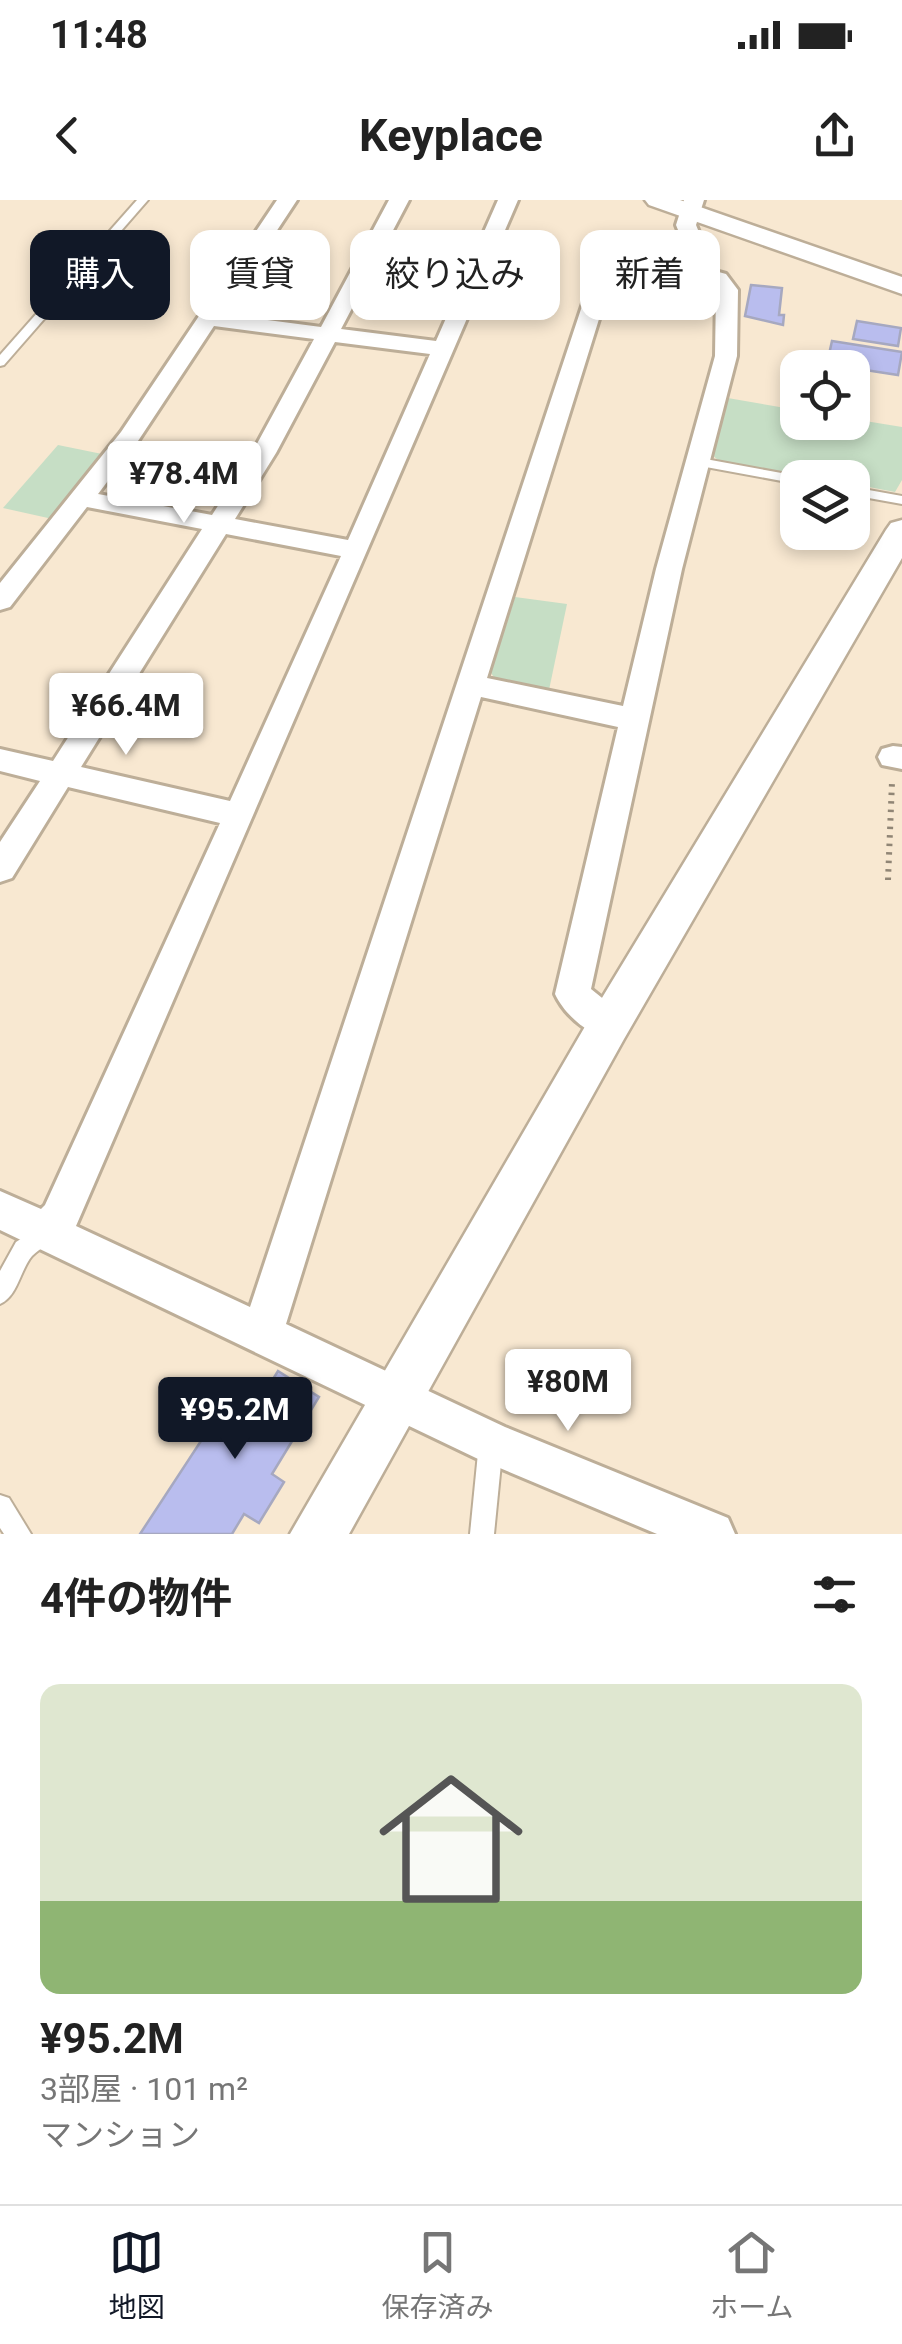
<!DOCTYPE html>
<html lang="ja">
<head>
<meta charset="utf-8">
<style>
	body { margin:0; font-family:Roboto,"Noto Sans JP",sans-serif; background:#f2f2f2; color:#222; height:100vh; display:flex; flex-direction:column; font-size:38px; white-space:nowrap }
	* { box-sizing:border-box; margin:0 }
	p { font-size:32px; color:#767676 }
	.icon { flex:none; width:55px; height:55px; fill:none; stroke:currentColor; stroke-width:2; stroke-linecap:round; stroke-linejoin:round }
	.map { position:relative; height:1334px; overflow:hidden }
	.side { display:flex; flex-direction:column; background:#fff; flex:1 }
	.side>* { flex:none }
	.guide { position:absolute; left:30px; top:30px; width:842px; height:90px; display:flex; gap:20px }
	.fabs { position:absolute; left:780px; top:150px; display:grid; gap:20px }
	.fabs a { display:grid; place-items:center; width:90px; height:90px; border-radius:20px; background:#fff; box-shadow:0 5px 15px #0003; font-size:50px }
	.price { position:absolute; translate:-50% -85px; padding:0 22px; border-radius:10px; background:#fff; color:#222; font-size:32px; line-height:65px; filter:drop-shadow(0 2px 5px #0008) }
	.price::after { content:''; position:absolute; left:50%; top:60px; width:30px; height:22px; margin-left:-15px; background:inherit; clip-path:polygon(0 0,100% 0,50% 100%) }
	.price.on { background:#111827; color:#fff }
	ul { padding:0; list-style:none }
	li { display:grid; align-content:center; gap:20px; height:530px; padding:0 40px }
	li+li { border-top:2px solid #e0e0e0 }
	li span { display:grid; place-items:center; height:310px; border-radius:20px; color:#555 }
	li>.icon { margin-inline-start:auto }
	span .icon { width:180px; height:180px; fill:#fffc; stroke-width:1 }
	li b { font-size:42px }
	h2 { display:flex; justify-content:space-between; align-items:center; height:120px; padding:0 40px; font-size:42px }
	.chip { padding:0 35px; border-radius:20px; background:#fff; box-shadow:0 5px 15px #0003; font-size:35px; line-height:90px }
	.chip.on { background:#111827; color:#fff }
	.status { display:flex; justify-content:space-between; align-items:center; height:70px; padding:0 50px; background:#fff; direction:ltr }
	.status svg { height:28px; fill:currentColor }
	header { display:flex; justify-content:space-between; align-items:center; height:130px; padding:0 40px; background:#fff; font-size:45px; font-weight:700 }
	.tab-bar { display:flex; justify-content:space-around; align-items:center; height:140px; border-top:2px solid #e0e0e0; background:#fff; font-size:28px; color:#767676 }
	.tab-bar a { display:grid; justify-items:center; gap:5px }
	.tab-bar .on { color:#111827 }
	.map>svg:first-child { display:block }
</style>
</head>
<body>
<div class="status"><b>11:48</b><svg viewBox="0 0 49 12"><path d="M0 12V9h3v3zM5 12V6h3v6zM10 12V3h3v9zM15 12V0h3v12zM26 1h20v11H26zM47 4h2v5h-2z"/></svg></div>
<header><svg class="icon" aria-label="back" viewBox="0 0 24 24"><path d="M15 5l-7 7 7 7"/></svg>Keyplace<svg class="icon" aria-label="share" viewBox="0 0 24 24"><path d="M12 15V3M7 8l5-5 5 5M5 13v7h14v-7"/></svg></header>
<div class="map">
<svg width="902" height="1334" viewBox="0 0 902 1334">
	<rect width="100%" height="100%" fill="#f8e8d1"/>
	<!-- green -->
	<g fill="#c6dec5">
		<polygon points="722,197 797,210 798,222 852,222 853,219 902,227 902,280 895,292 853,284 852,278 813,277 719,261 710,253"/>
		<polygon points="58,245 107,255 57,320 3,308"/>
		<polygon points="515,397 567,404 549,490 496,480 491,473"/>
	</g>
	<!-- building -->
	<g fill="#b9bdee" stroke="#a6a8c0" stroke-width="2.5">
		<polygon points="751,85 782,88 779,115 784,115 783,125 745,116"/>
		<polygon points="857,121 901,128 898,146 853,139"/>
		<polygon points="832,141 902,152 898,175 852,168 852,163 828,159"/>
		<polygon points="278,1171 319,1197 272,1274 284,1282 259,1323 244,1314 232,1334 140,1334 239,1183 262,1197"/>
	</g>
	<g fill="none" stroke-linecap="round" stroke-linejoin="round">
		<defs>
			<g id="service">
				<polygon points="137,0 148,0 4,165 0,166 0,155"/>
				<polygon points="700,258 798,276 803,278 798,278 798,284 695,265 693,262"/>
				<polygon points="852,287 902,296 902,304 852,295"/>
				<path d="M46 1023 54 1026 57 1033C51 1045 41 1047 32 1056 20 1070 18 1096 0 1104V1071L16 1042Z"/>
				<polygon points="491,1231 499,1235 503,1243 494,1334 470,1334 479,1243 483,1235"/>
				<polygon points="0,1295 9,1298 31,1334 4,1334 0,1328"/>
			</g>
			<g id="minor">
				<path d="M277 0H297L222 114 321 127 389 0H409L341 129 436 141 498 0H518L76 1026 250 1107 596 64 606 58 693 67 676 25 684 0H704L696 25 715 71 726 74 738 90 737 156 682 369 591 789 622 814 627 825 622 836C597 845 565 816 555 794L618 527 481 497 286 1124 505 1227 728 1318 735 1334H657L476 1258 0 1030V991L41 1009 45 1005 220 623 68 587 12 678 0 682V642L40 581 0 571V549L53 561 202 329 87 307 10 407 0 410V383L121 232ZM614 71 706 81 716 90 715 156 656 369 623 506 487 478ZM214 126 314 139 252 253 212 315 98 294 138 241ZM335 142 430 154 348 340 235 319 276 253ZM226 334 341 356 230 601 81 567Z"/>
				<polygon points="893,546 902,547 902,569 882,565 878,557 882,549"/>
			</g>
			<g id="tertiary">
				<polygon points="645,0 680,0 902,77 902,94 649,5"/>
				<polygon points="902,320 902,358 624,839 349,1334 290,1334 594,811 886,330 891,323"/>
			</g>
		</defs>
		<!-- service casing -->
		<use href="#service" stroke="#bdae98" stroke-width="4"/>
		<!-- minor casing -->
		<use href="#minor" stroke="#bdae98" stroke-width="6"/>
		<!-- tertiary casing -->
		<use href="#tertiary" stroke="#bdae98" stroke-width="5"/>
		<!-- path -->
		<polyline stroke="#908575" stroke-width="6" stroke-dasharray="2.5 6" stroke-linecap="butt" points="888,680 892,582"/>
		<!-- service -->
		<use href="#service" fill="#fff" fill-rule="evenodd"/>
		<!-- minor -->
		<use href="#minor" fill="#fff" fill-rule="evenodd"/>
		<!-- tertiary -->
		<use href="#tertiary" fill="#fff" fill-rule="evenodd"/>
	</g>
</svg>
<div class="fabs">
<a><svg class="icon" aria-label="locate" viewBox="0 0 24 24"><circle cx="12" cy="12" r="6"/><path d="M12 2v4M12 18v4M2 12h4M18 12h4"/></svg></a>
<a><svg class="icon" aria-label="layers" viewBox="0 0 24 24"><path d="M12 4l9 5-9 5-9-5zM3 14l9 5 9-5"/></svg></a>
</div>
<b class="price" style="left:184px;top:326px">¥78.4M</b>
<b class="price" style="left:126px;top:558px">¥66.4M</b>
<b class="price" style="left:568px;top:1234px">¥80M</b>
<b class="price on" style="left:235px;top:1262px">¥95.2M</b>
<div class="guide">
<a class="chip on">購入</a>
<a class="chip">賃貸</a>
<a class="chip">絞り込み</a>
<a class="chip">新着</a>
</div>
</div>
<section class="side">
<h2>4件の物件<svg class="icon" aria-label="filters" viewBox="0 0 24 24"><path d="M4 7h16M4 17h16"/><circle cx="9" cy="7" r="2"/><circle cx="15" cy="17" r="2"/></svg></h2>
<ul>
<li><span style="background:linear-gradient(#dfe7d0 70%,#8fb573 0)"><svg class="icon" aria-label="home" viewBox="0 0 24 24"><path d="M3 11l9-7 9 7M6 9v11h12V9"/></svg></span><div><b>¥95.2M</b><p>3部屋 · 101 m²</p><p>マンション</p></div></li>
</ul>
</section>
<nav class="tab-bar">
<a class="on"><svg class="icon" aria-label="map" viewBox="0 0 24 24"><path d="M3 6l6-2 6 2 6-2v14l-6 2-6-2-6 2zM9 4v14M15 6v14"/></svg>地図</a>
<a><svg class="icon" aria-label="saved" viewBox="0 0 24 24"><path d="M7 4h10v16l-5-4-5 4z"/></svg>保存済み</a>
<a><svg class="icon" aria-label="home" viewBox="0 0 24 24"><path d="M3 11l9-7 9 7M6 9v11h12V9"/></svg>ホーム</a>
</nav>
</body>
</html>
